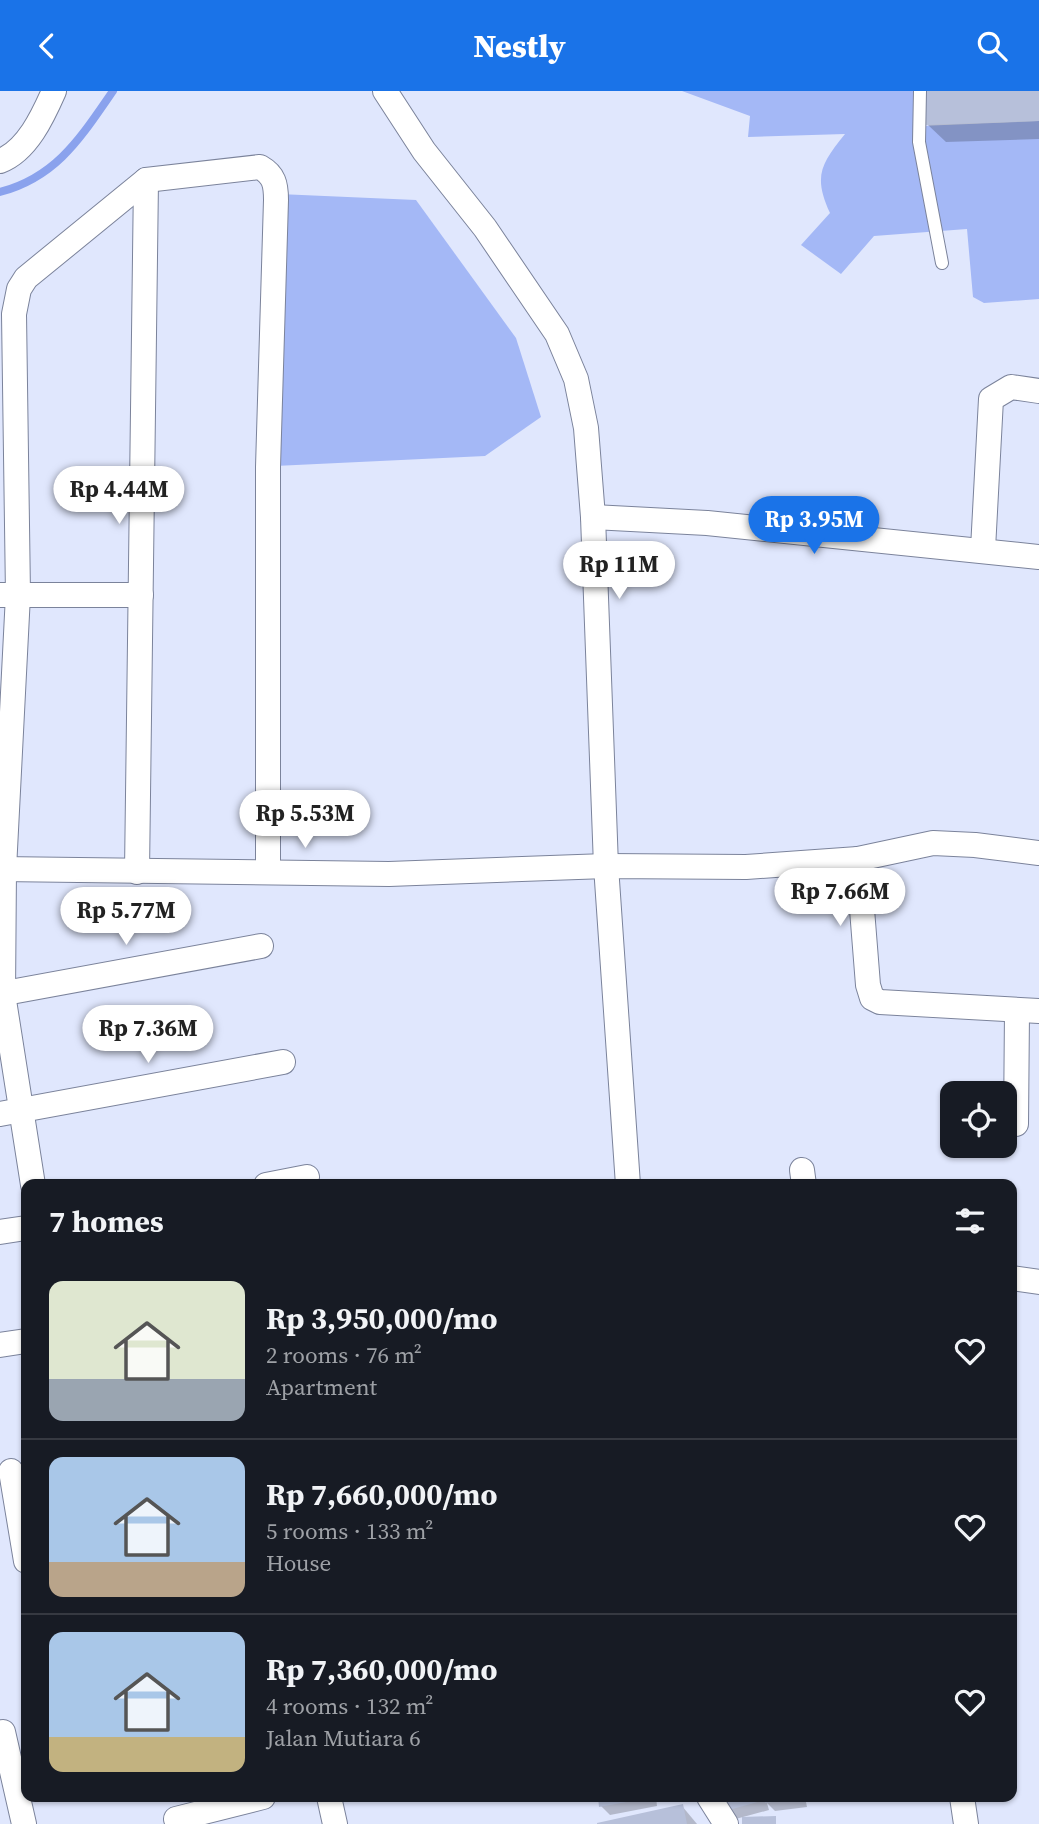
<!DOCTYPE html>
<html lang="en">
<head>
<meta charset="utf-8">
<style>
	body { margin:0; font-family:"Source Serif 4",serif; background:#242831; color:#f1f3f6; height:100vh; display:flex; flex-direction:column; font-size:26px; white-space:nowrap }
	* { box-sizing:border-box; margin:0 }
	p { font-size:23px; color:#9ea1a6 }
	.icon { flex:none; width:38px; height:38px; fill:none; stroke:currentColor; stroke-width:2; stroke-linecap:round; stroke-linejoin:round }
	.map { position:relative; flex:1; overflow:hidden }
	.details { position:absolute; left:21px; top:1088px; width:996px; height:623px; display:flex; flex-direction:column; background:#171b24; border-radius:14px; box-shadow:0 2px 5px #0004 }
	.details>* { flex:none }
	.fabs { position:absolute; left:940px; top:990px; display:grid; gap:14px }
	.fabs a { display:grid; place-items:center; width:77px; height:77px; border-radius:14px; background:#171b24; box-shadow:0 2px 5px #0004; font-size:35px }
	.price { position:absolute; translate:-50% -60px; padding:0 16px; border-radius:24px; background:#fff; color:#222; font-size:23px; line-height:46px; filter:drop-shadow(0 2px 4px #0008) }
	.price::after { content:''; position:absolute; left:50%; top:42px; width:21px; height:16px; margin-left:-10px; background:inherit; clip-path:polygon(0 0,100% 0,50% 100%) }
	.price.active { background:#1a73e8; color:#fff }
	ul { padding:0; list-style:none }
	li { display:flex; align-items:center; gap:21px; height:175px; padding:0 28px }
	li+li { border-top:2px solid #363941 }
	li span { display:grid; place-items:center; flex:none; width:196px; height:140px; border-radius:14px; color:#555 }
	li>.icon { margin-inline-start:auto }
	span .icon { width:84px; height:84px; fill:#fffc; stroke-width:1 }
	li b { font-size:30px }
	h2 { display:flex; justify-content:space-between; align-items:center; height:84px; padding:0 28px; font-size:30px }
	header { display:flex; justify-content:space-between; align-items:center; height:91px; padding:0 28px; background:#1a73e8; color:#fff; font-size:32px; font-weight:800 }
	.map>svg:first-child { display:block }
</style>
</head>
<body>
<header><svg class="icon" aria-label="back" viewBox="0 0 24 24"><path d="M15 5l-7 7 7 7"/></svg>Nestly<svg class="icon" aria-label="search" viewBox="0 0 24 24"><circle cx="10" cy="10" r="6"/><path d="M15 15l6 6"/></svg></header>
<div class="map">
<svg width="1039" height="1733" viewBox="0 0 1039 1733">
	<rect width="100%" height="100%" fill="#e0e7fd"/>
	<!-- green -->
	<g fill="#a4b8f6">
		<path d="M682 0H920V35L1039 30V208L984 212 973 206 967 138 874 145 841 183 801 154 830 122C813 85 821 73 845 43L748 46 750 25Z"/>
		<polygon points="279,103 416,109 516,247 541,326 485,365 275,375"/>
	</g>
	<!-- shadow -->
	<g fill="#0003">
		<polygon points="928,0 1039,0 1039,48 946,51 928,34"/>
		<polygon points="599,1706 656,1706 657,1715 610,1724 601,1715"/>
		<polygon points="719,1706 805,1706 807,1716 775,1720 767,1712 769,1719 732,1729"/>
		<polygon points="682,1715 697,1733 600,1733"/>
	</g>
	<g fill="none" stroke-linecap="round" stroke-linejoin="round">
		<!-- stream -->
		<path stroke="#8aa2ed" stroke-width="8" d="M0 101C57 86 81 46 113 0"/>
	</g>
	<!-- building -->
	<g fill="#b7c0da">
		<polygon points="926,0 1039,0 1039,30 926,34"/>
		<polygon points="598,1706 643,1706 643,1708 599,1716"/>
		<polygon points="717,1706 760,1706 761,1710 722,1721"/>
		<polygon points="764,1706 793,1706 793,1708 765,1712"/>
		<polygon points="683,1713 687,1733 597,1733 597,1732"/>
		<polygon points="776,1725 776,1733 742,1733 742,1726"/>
	</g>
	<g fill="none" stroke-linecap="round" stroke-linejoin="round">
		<defs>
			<polyline id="service" points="920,0 919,51 942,172"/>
			<g id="minor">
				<polyline points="385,0 424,60 485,137 557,243 576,288 586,337 593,426 606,775 628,1094"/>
				<path d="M0 70C27 60 43 25 54 0"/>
				<polyline points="593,426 707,432 1039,466"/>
				<polyline points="983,458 991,308 1011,296 1039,300"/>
				<polyline points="0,504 141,504"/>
				<polyline points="858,768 933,752 975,754 1039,762"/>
				<polyline points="0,778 389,783 606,775 746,776 858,768 868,894 872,907 880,911 1039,920"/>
				<polyline points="137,781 146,89"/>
				<polyline points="0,903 261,855"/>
				<polyline points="0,1023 283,971"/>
				<polyline points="1016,1033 1017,921"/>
				<polyline points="802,1079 804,1094"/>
				<path d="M33 1094 3 903 4 778 18 504 14 223 19 198 26 187 146 89 260 76C274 84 276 93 276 109L268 376V781"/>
				<polyline points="266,1094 307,1086"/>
				<polyline points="0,1141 26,1137"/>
				<polyline points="1012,1187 1039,1191"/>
				<polyline points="0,1254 26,1250"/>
				<polyline points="11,1380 26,1470"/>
				<polyline points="3,1641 24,1733"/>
				<polyline points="329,1706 335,1733"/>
				<polyline points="709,1706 726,1733"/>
				<polyline points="962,1706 966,1733"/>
				<polyline points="176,1728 263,1706"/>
			</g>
		</defs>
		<!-- service casing -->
		<use href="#service" stroke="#7b839b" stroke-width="14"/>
		<!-- minor casing -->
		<use href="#minor" stroke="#7b839b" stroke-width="26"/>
		<!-- service -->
		<use href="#service" stroke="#fff" stroke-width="12"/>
		<!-- minor -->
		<use href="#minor" stroke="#fff" stroke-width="24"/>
	</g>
</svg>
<div class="fabs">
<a><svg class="icon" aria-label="locate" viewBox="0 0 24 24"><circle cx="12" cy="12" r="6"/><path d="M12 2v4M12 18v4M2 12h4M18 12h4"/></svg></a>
</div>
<b class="price" style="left:119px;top:435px">Rp 4.44M</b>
<b class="price active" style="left:814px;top:465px">Rp 3.95M</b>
<b class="price" style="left:619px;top:510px">Rp 11M</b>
<b class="price" style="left:305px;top:759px">Rp 5.53M</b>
<b class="price" style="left:840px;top:837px">Rp 7.66M</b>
<b class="price" style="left:126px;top:856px">Rp 5.77M</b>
<b class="price" style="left:148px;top:974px">Rp 7.36M</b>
<section class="details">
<h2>7 homes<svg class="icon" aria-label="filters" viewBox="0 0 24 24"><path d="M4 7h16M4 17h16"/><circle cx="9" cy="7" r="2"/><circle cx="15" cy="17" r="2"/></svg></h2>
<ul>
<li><span style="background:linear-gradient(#dfe7d0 70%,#9aa5b1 0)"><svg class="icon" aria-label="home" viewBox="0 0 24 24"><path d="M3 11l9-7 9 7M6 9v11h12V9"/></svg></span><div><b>Rp 3,950,000/mo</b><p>2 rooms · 76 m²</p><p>Apartment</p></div><svg class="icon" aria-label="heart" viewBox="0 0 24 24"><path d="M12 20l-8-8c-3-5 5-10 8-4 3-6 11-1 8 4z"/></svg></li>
<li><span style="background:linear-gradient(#a9c7e8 75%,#b9a48a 0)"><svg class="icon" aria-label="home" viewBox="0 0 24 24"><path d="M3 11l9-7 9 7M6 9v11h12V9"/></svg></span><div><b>Rp 7,660,000/mo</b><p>5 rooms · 133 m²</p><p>House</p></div><svg class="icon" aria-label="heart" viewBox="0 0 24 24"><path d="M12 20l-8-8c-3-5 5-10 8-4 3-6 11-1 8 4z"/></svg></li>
<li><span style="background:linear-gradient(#a9c7e8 75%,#c2b280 0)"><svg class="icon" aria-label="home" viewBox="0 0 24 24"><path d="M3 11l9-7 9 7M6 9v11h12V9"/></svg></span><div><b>Rp 7,360,000/mo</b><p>4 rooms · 132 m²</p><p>Jalan Mutiara 6</p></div><svg class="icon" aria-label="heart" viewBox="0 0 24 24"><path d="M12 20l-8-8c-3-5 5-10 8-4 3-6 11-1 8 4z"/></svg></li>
</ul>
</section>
</div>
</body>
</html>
